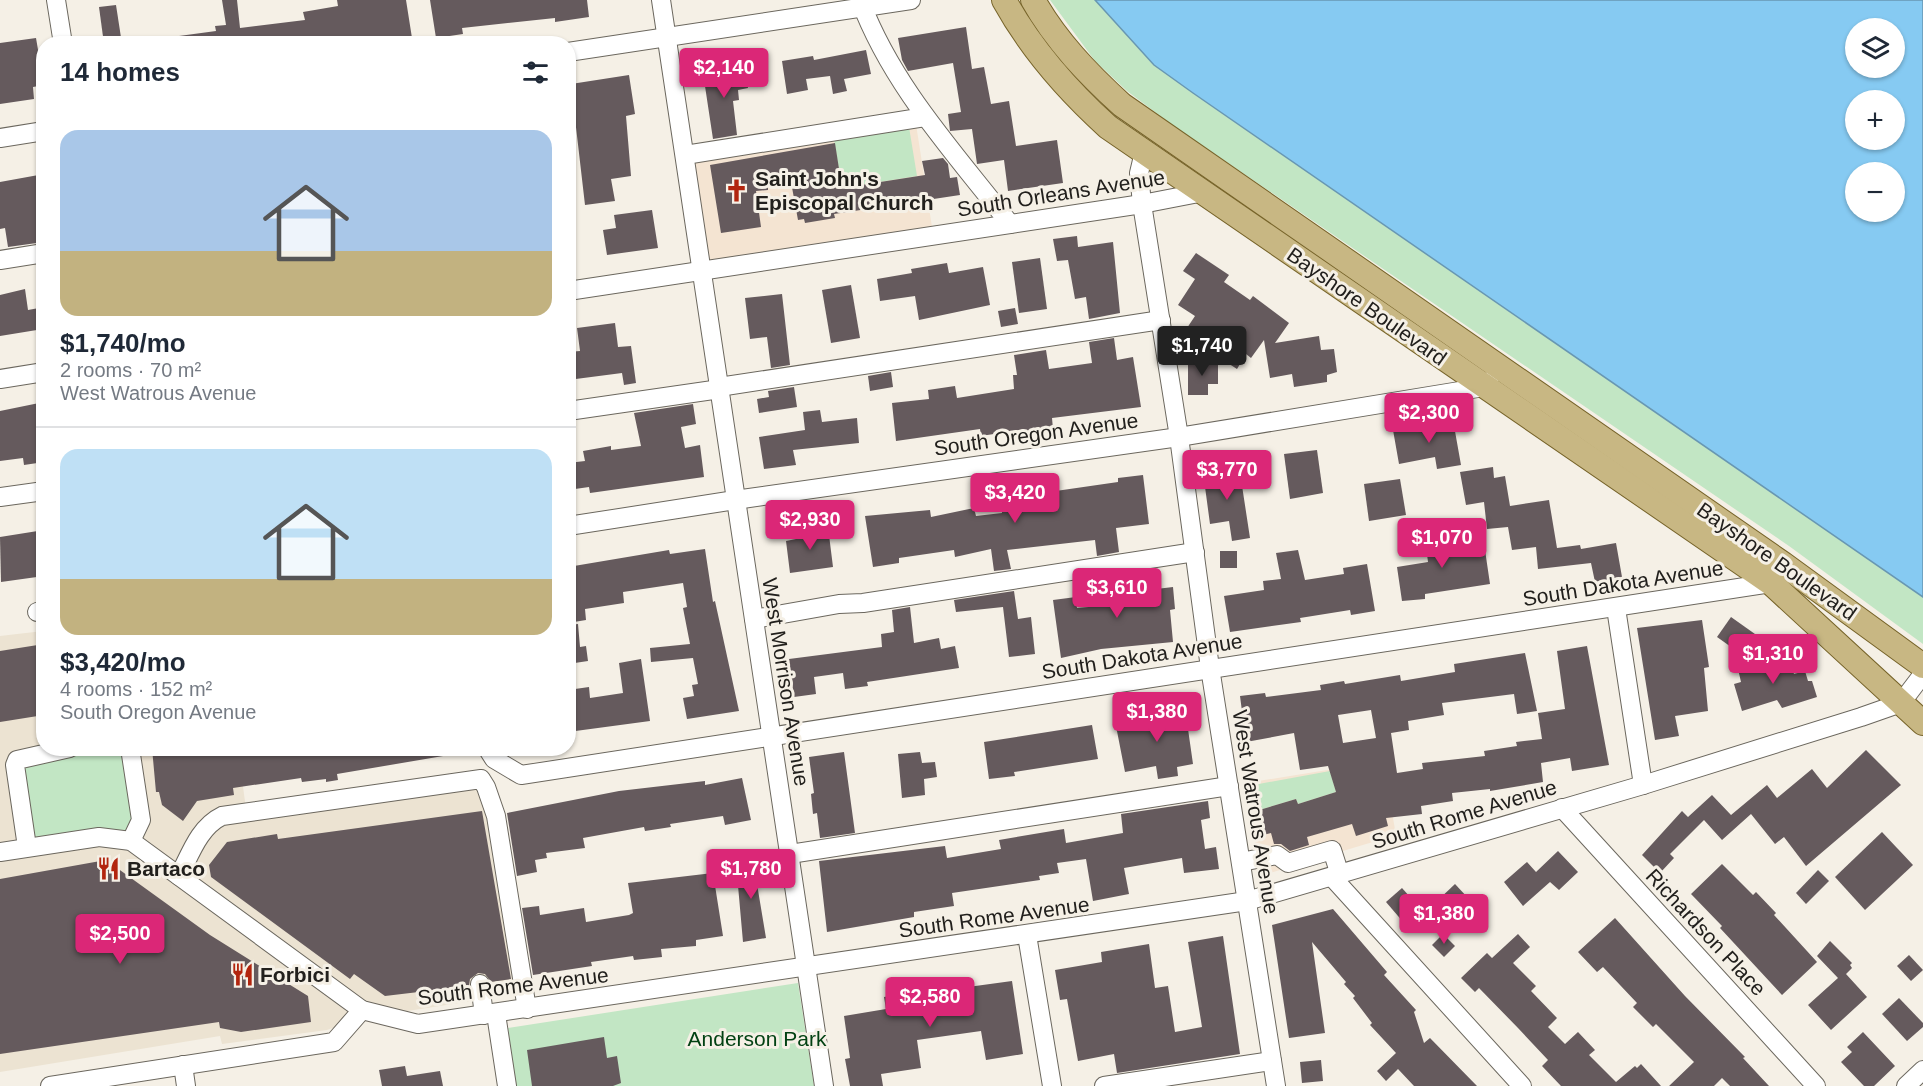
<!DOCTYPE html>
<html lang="en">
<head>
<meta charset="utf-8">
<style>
	body { margin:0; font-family:Arial,sans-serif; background:#f6f6f7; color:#1f2937; height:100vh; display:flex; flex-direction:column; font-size:22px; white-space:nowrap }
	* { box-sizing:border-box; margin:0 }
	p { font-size:20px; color:#747a83 }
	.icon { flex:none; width:33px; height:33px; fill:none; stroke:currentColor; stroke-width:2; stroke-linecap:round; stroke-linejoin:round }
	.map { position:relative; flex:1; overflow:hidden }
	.sheet { position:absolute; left:36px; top:36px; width:540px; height:720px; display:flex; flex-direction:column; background:#fff; border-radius:24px; box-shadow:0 2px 4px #0004 }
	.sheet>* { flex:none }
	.controls { position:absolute; left:1845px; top:18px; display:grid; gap:12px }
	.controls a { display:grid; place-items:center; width:60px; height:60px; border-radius:50%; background:#fff; box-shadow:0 2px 4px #0004; font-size:30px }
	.price { position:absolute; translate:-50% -51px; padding:0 14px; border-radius:6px; background:#db2777; color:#fff; font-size:20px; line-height:39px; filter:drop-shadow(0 2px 3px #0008) }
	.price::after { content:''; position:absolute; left:50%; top:36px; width:18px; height:14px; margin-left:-9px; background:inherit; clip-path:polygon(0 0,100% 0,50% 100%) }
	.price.on { background:#222; color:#fff }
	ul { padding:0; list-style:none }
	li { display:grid; align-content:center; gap:12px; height:318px; padding:0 24px }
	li+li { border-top:2px solid #e0e1e3 }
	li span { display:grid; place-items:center; height:186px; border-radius:18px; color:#555 }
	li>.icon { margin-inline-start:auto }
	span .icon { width:108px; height:108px; fill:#fffc; stroke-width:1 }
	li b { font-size:26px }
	h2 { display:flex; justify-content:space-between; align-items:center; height:72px; padding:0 24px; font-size:26px }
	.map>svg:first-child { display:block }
</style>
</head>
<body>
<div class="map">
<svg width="1923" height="1086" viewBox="0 0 1923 1086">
	<rect width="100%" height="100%" fill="#f5f0e6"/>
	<!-- built -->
	<polygon fill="#ece3d2" points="43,631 44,748 238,749 246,809 490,781 523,993 395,1013 383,1010 327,1030 222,1044 220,1036 0,1072 0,636"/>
	<!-- education -->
	<g fill="#f4e4d2">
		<polygon points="916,124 932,227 709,261 692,157"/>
		<polygon points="1383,761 1396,835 1260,876 1246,783"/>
	</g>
	<!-- green -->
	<g fill="#c2e6c4">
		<polygon points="1050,0 1095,0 1154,65 1193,93 1923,597 1923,644 1789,546 1171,124 1127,91 1095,61"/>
		<polygon points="909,127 917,176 842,188 834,139"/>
		<polygon points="80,749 125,749 141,822 129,836 30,839 19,760"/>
		<polygon points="1330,771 1336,792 1298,804 1296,799 1256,811 1248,786"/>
		<polygon points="798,983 814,1086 516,1086 508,1028"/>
	</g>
	<!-- water -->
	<path fill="#86caf2" stroke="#6897b2" stroke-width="1.5" fill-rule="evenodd" d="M1095 0H1923V597L1193 93 1154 65ZM1856 28H1894V68H1856ZM1856 100H1894V140H1856ZM1856 172H1894V212H1856Z"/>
	<!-- building -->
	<g fill="#655a5d" fill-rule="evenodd">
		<polygon points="222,0 237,0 240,28 305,20 303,12 338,6 337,0 406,0 412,38 356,44 179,44 179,36 216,31 215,26 226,25"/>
		<polygon points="430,0 587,0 589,17 555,22 555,18 462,28 463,34 436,38"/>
		<polygon points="116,5 122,44 104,44 99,7"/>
		<polygon points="966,27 972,69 984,67 991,104 1009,101 1016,146 1057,140 1063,183 1008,191 1004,160 977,164 972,129 950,131 948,114 961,112 953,63 908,71 902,60 898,38"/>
		<polygon points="36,38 44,85 33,87 34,99 0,104 0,43"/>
		<polygon points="866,50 871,74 844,79 847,91 833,94 830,76 806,79 808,90 787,94 782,61 813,56 814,60"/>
		<polygon points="745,67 748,88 738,90 739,100 733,101 737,135 713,139 703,73"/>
		<polygon points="629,75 635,114 626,116 631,176 611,179 615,201 585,205 571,84"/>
		<polygon points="835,143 842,188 925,175 922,161 943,158 948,164 950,178 957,177 960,195 834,214 835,218 805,223 804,219 798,220 791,182 768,185 768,190 756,191 761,227 721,233 710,165"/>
		<polygon points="44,174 44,242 8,247 5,228 0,229 0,182"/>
		<polygon points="652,210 658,248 607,255 603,230 616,228 614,215"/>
		<polygon points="1077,236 1078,247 1113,242 1120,313 1089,319 1086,297 1075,299 1068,260 1057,261 1053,239"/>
		<polygon points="1196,253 1229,275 1224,282 1250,300 1253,296 1289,323 1275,343 1319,336 1321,350 1334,349 1337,372 1327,375 1327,382 1294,387 1292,374 1270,378 1264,340 1251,358 1246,354 1237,369 1183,334 1195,316 1178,305 1195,279 1183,271"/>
		<polygon points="1040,258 1047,309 1019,313 1012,262"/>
		<polygon points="947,263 949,273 983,267 990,305 919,320 915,296 880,301 877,279 912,273 911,269"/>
		<polygon points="851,285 860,338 831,343 822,290"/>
		<polygon points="25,289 28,310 39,308 43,329 0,336 0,295"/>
		<polygon points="782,294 790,365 771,368 767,337 750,339 745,298"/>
		<polygon points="1015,308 1018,324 1001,327 998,311"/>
		<polygon points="615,323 618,347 631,346 636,383 624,385 622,373 568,380 568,352 580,351 577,328"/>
		<polygon points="1114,338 1117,360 1133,357 1141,407 1052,418 1053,429 1020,433 1019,430 981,436 980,429 896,441 892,403 929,399 928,390 955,386 957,398 1014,389 1013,375 1017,375 1014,355 1046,350 1049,369 1092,363 1089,342"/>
		<polygon points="1188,362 1218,362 1218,384 1208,384 1208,395 1188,395"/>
		<polygon points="891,372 893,387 870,391 868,376"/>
		<polygon points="794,387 797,407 759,413 757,399 769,397 768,391"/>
		<polygon points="44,402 44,462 24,465 23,458 0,461 0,411"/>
		<polygon points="693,404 696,424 681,427 685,448 700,445 704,477 590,493 589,487 568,490 568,463 585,461 583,451 611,446 611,450 641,446 634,413"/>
		<polygon points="820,410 822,422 857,418 859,443 793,450 796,465 764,469 759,437 805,430 803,412"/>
		<polygon points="1453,420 1461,465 1437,469 1435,457 1399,464 1393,430"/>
		<polygon points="1317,450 1323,493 1290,499 1284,454"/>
		<polygon points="1239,466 1250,538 1232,541 1229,521 1210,524 1203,472"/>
		<polygon points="1493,467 1494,478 1505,476 1510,506 1549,500 1557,548 1580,545 1581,549 1616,543 1622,577 1595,582 1591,563 1538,569 1536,547 1512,550 1508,527 1487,529 1484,502 1466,505 1460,472"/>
		<polygon points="1143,475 1149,524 1116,528 1119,552 1097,556 1095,540 1007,550 1011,569 994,571 991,549 955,557 954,550 899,558 899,563 873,567 865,516 930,510 931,517 974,508 976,516 1002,513 1001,499 1118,482 1118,478"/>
		<polygon points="1400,479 1406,515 1369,521 1364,484"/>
		<polygon points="1439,521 1444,556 1485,550 1490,584 1425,594 1425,599 1402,601 1397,567 1428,562 1423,524"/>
		<polygon points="828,527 833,567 790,573 786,541 796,539 795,532"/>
		<polygon points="44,530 44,576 1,582 0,537"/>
		<polygon points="705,549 713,602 715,601 739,711 687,719 683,698 694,696 692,685 698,684 693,658 651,662 650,648 690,644 683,608 687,607 683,583 623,592 624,603 585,609 586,620 568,623 568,567 669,550 670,554"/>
		<polygon points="1298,550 1305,580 1344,574 1343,568 1367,564 1375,611 1351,615 1350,610 1300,618 1301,622 1230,632 1224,596 1264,590 1263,581 1281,579 1276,553"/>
		<rect x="1220" y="551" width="17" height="17"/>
		<polygon points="1145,571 1148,590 1173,587 1175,609 1170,610 1173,642 1101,649 1061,658 1053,600 1076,597 1077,608 1123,604 1119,575"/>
		<polygon points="1014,591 1018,619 1031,617 1035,654 1009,657 1003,607 956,612 954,600"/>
		<polygon points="910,607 914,643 939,638 941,649 955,646 959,668 867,682 868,686 845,689 843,673 814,677 816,694 794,697 789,659 882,647 881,634 894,632 892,610"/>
		<polygon points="1731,617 1762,639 1748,659 1717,637"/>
		<polygon points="1702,620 1709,667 1704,668 1708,711 1675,716 1679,736 1655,740 1637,628"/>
		<polygon points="578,624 580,647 586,646 588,661 568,664 568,625"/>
		<polygon points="44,644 44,715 0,722 0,651"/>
		<path d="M1587 646 1609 765 1572 771 1570 758 1541 763 1543 782 1490 791V789L1452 793 1453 801 1421 806 1422 814 1386 818 1388 826 1356 836 1352 824 1307 837 1309 845 1290 851 1281 844H1274L1271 833 1263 835 1256 811 1296 799 1298 804 1336 792 1328 766 1300 770 1294 733 1246 742 1240 696 1265 693 1266 697 1321 690 1320 685 1344 681 1345 684 1400 675 1401 681 1455 672 1454 664 1525 653 1537 711 1517 714 1514 694 1442 703 1444 715 1408 721 1409 730 1391 733 1397 773 1423 769 1422 763 1485 756 1484 751 1517 746 1516 742 1542 739 1538 713 1565 709 1557 651ZM1371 710 1376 738 1343 743 1338 715Z"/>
		<polygon points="1777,656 1779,662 1789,659 1794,674 1805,671 1808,681 1812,681 1817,697 1782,708 1777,700 1742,711 1734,684 1741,682 1738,669"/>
		<polygon points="641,659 650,721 568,732 568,690 589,687 590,698 623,693 619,663"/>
		<polygon points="1176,707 1177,715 1191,713 1193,728 1188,729 1193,764 1177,767 1178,776 1158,779 1156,766 1125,772 1116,726 1148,720 1147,711"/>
		<polygon points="1092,725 1098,759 1014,772 1015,776 989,779 984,742"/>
		<polygon points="152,748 448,748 449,755 337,774 338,780 326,782 326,779 302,782 301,778 233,788 234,795 197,801 183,821 162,805 159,792 156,792"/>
		<polygon points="1866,750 1901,785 1806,866 1784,837 1775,844 1751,814 1722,840 1704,820 1670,854 1674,858 1660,873 1642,855 1682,811 1688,817 1712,795 1731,815 1767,785 1777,798 1812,769 1827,788"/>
		<polygon points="844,752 855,833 820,838 817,813 813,814 811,794 814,793 809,757"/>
		<polygon points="920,752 922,763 935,762 937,777 924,779 925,795 902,798 898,754"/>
		<polygon points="742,778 751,820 725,825 723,816 670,824 671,827 645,831 644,827 583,838 585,848 546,853 547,858 535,860 537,872 517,876 507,813 619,791 705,781 705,785"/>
		<polygon points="1208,801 1210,818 1201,820 1205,849 1216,847 1219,869 1184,873 1182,858 1124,868 1129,894 1093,901 1086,859 1057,863 1059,873 1039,876 1040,880 952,893 954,906 914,912 914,917 827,932 819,861 945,846 947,858 1001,849 999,840 1064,829 1066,843 1123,833 1121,814"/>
		<polygon points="482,811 511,979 491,982 485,974 478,973 470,979 469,986 385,996 354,974 350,979 211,877 209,865 227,842 277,834 278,839"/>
		<polygon points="1882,832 1913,865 1865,910 1835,877"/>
		<polygon points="1558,851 1578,872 1559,890 1550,882 1523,906 1504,882 1527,862 1536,872"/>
		<polygon points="106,860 210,935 308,996 311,1022 241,1032 220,1028 219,1022 0,1054 0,879"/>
		<polygon points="763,861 765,883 757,884 766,938 743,942 736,863"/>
		<polygon points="1722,864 1753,895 1756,892 1776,913 1774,915 1817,962 1782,995 1720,928 1722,926 1691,894"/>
		<polygon points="1818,870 1829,881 1806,904 1796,893"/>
		<polygon points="713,873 723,936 696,940 696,946 661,949 662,957 634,960 633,956 591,962 592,966 533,975 522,908 539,906 540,915 584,908 586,922 629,915 633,913 628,883"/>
		<polygon points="1455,884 1481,912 1461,931 1435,903"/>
		<polygon points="1402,888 1426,915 1410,930 1386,902"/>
		<polygon points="1333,909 1387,972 1384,975 1416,1010 1414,1012 1424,1043 1430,1038 1477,1086 1414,1086 1398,1069 1386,1081 1377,1071 1396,1053 1370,1025 1372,1023 1353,998 1355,996 1344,984 1346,982 1312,942 1325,1033 1289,1038 1272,925"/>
		<polygon points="1615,918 1685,996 1745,1057 1743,1058 1769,1086 1730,1086 1722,1078 1714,1086 1669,1086 1694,1062 1656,1024 1653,1027 1633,1007 1637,1003 1603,967 1597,972 1578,952"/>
		<polygon points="1443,934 1455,946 1444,957 1432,945"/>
		<polygon points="1518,934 1530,947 1513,963 1536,986 1531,991 1557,1018 1548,1027 1565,1044 1578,1032 1595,1050 1589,1055 1616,1082 1635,1066 1637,1068 1641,1064 1661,1086 1561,1086 1542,1066 1548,1060 1518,1028 1479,988 1475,992 1461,978 1487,953 1492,958"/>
		<polygon points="1223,936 1240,1054 1117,1073 1114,1054 1078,1061 1067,999 1060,1000 1055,970 1102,962 1101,952 1149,944 1155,988 1168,986 1175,1032 1202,1027 1188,942"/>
		<polygon points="1830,941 1852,963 1850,965 1852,968 1846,974 1867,997 1831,1030 1808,1005 1838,978 1817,956"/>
		<polygon points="1909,955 1923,970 1911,981 1897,966"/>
		<polygon points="1012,981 1023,1054 986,1060 981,1031 917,1040 921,1068 881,1074 883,1086 850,1086 845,1059 850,1058 844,1016 886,1009 884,997 968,983 968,987"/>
		<polygon points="1899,998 1923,1023 1923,1027 1907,1041 1882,1014"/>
		<polygon points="1863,1032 1895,1066 1874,1086 1864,1086 1841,1062 1852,1052 1847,1047"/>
		<polygon points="604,1037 607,1058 617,1056 621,1083 613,1086 532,1086 527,1050"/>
		<polygon points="1321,1060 1323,1081 1302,1083 1300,1062"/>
		<polygon points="405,1066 407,1076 440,1071 443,1086 382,1086 379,1070"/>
	</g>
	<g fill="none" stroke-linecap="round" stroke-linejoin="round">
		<defs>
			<g id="minor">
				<polyline points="56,0 63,44"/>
				<polyline points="661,0 824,1086"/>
				<path d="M860 0C892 86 955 153 1010 224"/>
				<polyline points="568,52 911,0"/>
				<polyline points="0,138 44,131"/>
				<polyline points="1144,152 1139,173 1142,204 1179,437 1210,668 1276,1086"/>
				<polyline points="685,155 925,117"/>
				<polyline points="0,260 44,253"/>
				<polyline points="568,291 1142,204 1204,192"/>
				<polyline points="0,379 44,372"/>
				<polyline points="719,387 1161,320"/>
				<polyline points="568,411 720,389"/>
				<polyline points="0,497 44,491"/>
				<polyline points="568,526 735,500 1179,437 1484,387 1489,381"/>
				<polyline points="1616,608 1643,785"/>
				<polyline points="37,612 44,610"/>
				<polyline points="754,619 839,604 863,603 1195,552"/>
				<polyline points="130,748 141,820 131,841"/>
				<polyline points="487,748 494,759 521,775 1771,583"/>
				<polyline points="1562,808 1816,1086"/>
				<polyline points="27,847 15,765 17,760 70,748"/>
				<polyline points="0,852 99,837 131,841 362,1010 418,1024 1247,901 1643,785 1861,717 1901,703 1923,674"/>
				<polyline points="790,854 1229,786"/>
				<polyline points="1241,862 1277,855 1288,863 1332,850 1340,875"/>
				<path d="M179 876C190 855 199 827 222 816L481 779 486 787 496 816 527 1009"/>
				<polyline points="1332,877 1522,1086"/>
				<polyline points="1027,935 1052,1086"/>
				<polyline points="480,984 484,1015"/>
				<polyline points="496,1014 507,1086"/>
				<polyline points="183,1065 186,1086"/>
				<polyline points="50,1086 334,1042 362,1010"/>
				<polyline points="1104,1086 1272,1061"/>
				<polyline points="1906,1086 1923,1070"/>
			</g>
			<g id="major">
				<path d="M1004 0C1031 49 1066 89 1108 127L1771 583 1923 723"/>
				<path d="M1033 0C1056 41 1088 74 1122 105L1783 564 1923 666"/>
			</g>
		</defs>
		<!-- minor casing -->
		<use href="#minor" stroke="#6b675e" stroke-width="20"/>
		<!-- major casing -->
		<use href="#major" stroke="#766329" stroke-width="26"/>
		<!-- minor -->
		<use href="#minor" stroke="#fff" stroke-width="18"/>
		<!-- major -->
		<use href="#major" stroke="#c8b783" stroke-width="24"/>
	</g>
	<!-- icons -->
	<defs>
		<symbol id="church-bare" viewBox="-9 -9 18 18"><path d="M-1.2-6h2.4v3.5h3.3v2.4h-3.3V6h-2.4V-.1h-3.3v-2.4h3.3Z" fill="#b2250e" stroke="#f5f0e6" stroke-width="2.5" paint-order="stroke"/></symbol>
		<symbol id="restaurant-bare" viewBox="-9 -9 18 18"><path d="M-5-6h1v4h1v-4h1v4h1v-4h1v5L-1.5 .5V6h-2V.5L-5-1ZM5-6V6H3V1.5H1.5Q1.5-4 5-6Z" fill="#b2250e" stroke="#f5f0e6" stroke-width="2.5" paint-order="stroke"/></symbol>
	</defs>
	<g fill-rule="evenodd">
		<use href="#church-bare" x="720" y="174" width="33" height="33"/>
		<use href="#restaurant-bare" x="92" y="852" width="33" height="33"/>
		<use href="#restaurant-bare" x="226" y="958" width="33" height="33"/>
	</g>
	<g text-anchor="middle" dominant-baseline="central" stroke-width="6" stroke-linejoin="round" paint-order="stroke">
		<!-- poi labels -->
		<g font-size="21" font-weight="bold" fill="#22201d" stroke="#f5f0e6" text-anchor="start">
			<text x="755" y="178">Saint John's<tspan x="755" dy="24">Episcopal Church</tspan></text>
			<text x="127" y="868">Bartaco</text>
			<text x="260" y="974">Forbici</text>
		</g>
		<!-- street labels -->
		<g font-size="21" fill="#22201d" stroke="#f5f0e6">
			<text transform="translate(1061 193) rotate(-9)">South Orleans Avenue</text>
			<text transform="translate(1367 306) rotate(35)">Bayshore Boulevard</text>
			<text transform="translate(1036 434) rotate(-8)">South Oregon Avenue</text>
			<text transform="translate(1777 561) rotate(35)">Bayshore Boulevard</text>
			<text transform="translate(1623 583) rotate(-9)">South Dakota Avenue</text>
			<text transform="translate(1142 656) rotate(-9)">South Dakota Avenue</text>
			<text transform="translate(786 682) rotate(81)">West Morrison Avenue</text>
			<text transform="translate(1256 812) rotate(81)">West Watrous Avenue</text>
			<text transform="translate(1464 814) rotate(-17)">South Rome Avenue</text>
			<text transform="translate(994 917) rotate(-8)">South Rome Avenue</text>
			<text transform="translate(1706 932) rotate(47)">Richardson Place</text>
			<text transform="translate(513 986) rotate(-7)">South Rome Avenue</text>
		</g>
		<!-- park labels -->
		<g font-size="21" fill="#024113" stroke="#f5f0e6">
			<text x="757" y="1038">Anderson Park</text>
		</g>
	</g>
</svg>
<div class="controls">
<a><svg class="icon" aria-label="layers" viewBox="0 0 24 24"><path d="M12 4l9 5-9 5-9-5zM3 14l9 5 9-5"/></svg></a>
<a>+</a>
<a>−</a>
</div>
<b class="price" style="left:724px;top:99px">$2,140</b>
<b class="price on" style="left:1202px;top:377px">$1,740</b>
<b class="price" style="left:1429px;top:444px">$2,300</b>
<b class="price" style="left:1227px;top:501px">$3,770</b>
<b class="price" style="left:1015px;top:524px">$3,420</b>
<b class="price" style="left:810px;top:551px">$2,930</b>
<b class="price" style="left:1442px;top:569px">$1,070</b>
<b class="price" style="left:1117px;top:619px">$3,610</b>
<b class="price" style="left:1773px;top:685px">$1,310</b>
<b class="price" style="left:1157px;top:743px">$1,380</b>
<b class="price" style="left:751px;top:900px">$1,780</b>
<b class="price" style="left:1444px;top:945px">$1,380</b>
<b class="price" style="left:120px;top:965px">$2,500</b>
<b class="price" style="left:930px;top:1028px">$2,580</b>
<section class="sheet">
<h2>14 homes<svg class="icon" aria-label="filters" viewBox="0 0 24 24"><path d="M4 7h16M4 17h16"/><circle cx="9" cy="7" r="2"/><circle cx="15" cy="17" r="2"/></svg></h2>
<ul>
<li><span style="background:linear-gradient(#a9c7e8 65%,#c2b280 0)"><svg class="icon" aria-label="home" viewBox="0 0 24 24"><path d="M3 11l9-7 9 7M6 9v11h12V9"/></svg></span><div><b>$1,740/mo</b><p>2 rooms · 70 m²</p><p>West Watrous Avenue</p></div></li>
<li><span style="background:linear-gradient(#bfe0f5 70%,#c2b280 0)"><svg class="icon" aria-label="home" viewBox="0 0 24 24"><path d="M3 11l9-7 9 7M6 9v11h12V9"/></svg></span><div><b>$3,420/mo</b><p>4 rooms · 152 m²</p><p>South Oregon Avenue</p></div></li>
</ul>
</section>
</div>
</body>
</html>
